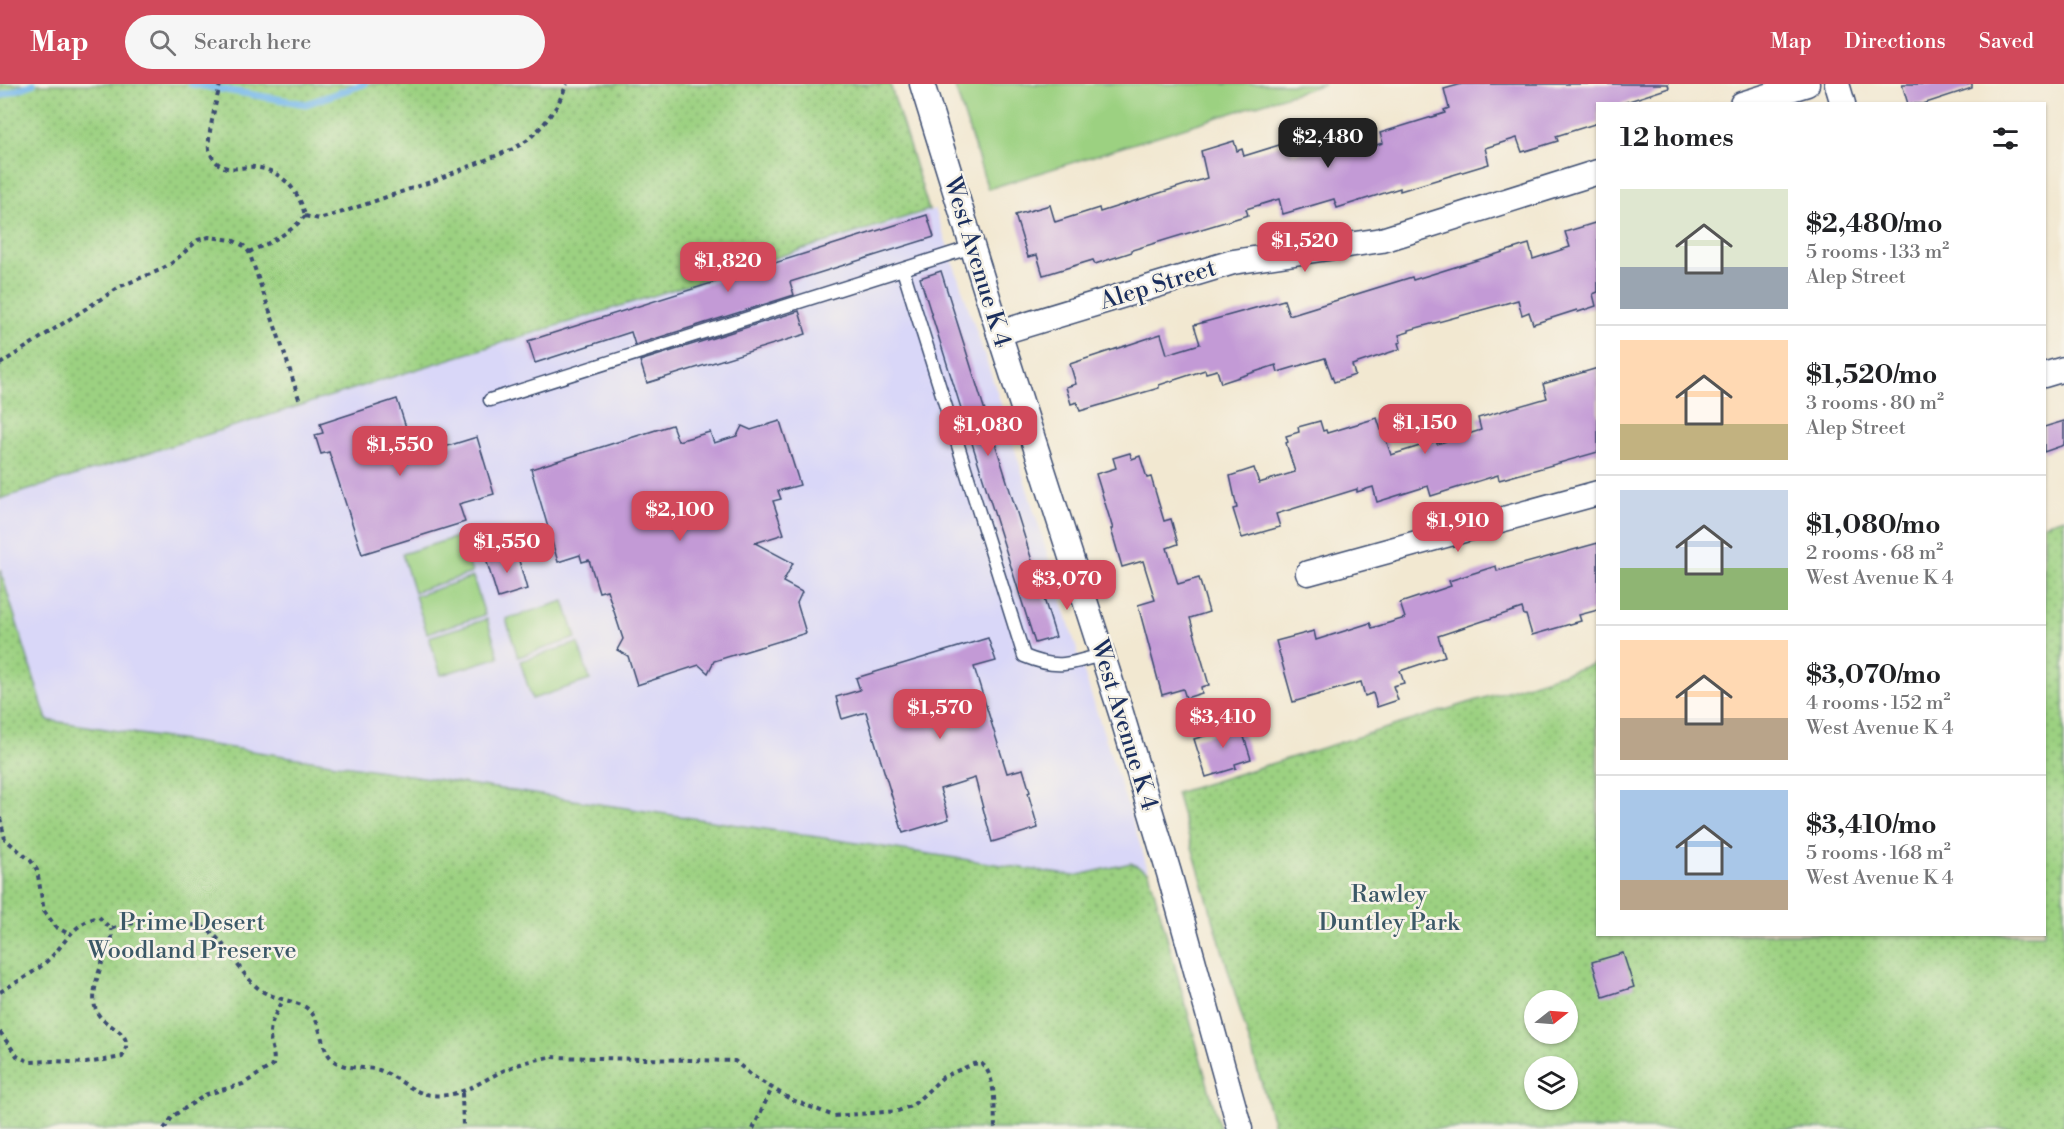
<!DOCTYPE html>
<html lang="en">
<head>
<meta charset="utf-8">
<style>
	body { margin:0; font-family:"Libre Bodoni",serif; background:#f6f6f6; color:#202124; height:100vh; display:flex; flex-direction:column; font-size:22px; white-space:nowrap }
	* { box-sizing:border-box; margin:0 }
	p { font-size:20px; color:#757577 }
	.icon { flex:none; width:33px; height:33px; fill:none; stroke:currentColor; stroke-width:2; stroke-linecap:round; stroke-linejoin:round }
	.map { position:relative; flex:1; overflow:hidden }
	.details { position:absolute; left:1596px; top:18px; width:450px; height:834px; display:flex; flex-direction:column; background:#fff; border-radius:0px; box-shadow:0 2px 4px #0004 }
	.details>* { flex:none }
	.needle { width:39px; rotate:73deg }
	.fabs { position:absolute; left:1524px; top:906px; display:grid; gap:12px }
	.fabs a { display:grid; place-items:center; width:54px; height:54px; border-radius:50%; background:#fff; box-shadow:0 2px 4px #0004; font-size:30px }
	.price { position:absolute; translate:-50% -51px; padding:0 14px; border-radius:12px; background:#d1495b; color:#fff; font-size:20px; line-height:39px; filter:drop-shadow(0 2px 3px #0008) }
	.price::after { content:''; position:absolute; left:50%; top:36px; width:18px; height:14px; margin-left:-9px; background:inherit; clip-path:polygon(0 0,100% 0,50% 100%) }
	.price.current { background:#222; color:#fff }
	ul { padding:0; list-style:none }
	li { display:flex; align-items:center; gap:18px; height:150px; padding:0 24px }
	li+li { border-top:2px solid #e0e0e0 }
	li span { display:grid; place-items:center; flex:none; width:168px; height:120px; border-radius:0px; color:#555 }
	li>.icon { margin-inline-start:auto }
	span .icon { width:72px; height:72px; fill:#fffc; stroke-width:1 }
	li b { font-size:26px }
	h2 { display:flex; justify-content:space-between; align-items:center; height:72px; padding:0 24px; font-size:26px }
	header { display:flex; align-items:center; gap:36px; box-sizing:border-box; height:84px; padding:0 30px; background:#d1495b; color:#fff }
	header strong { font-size:28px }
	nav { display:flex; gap:33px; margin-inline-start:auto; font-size:21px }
	.search { width:420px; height:54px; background:#f6f6f6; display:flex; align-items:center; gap:15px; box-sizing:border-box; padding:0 21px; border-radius:33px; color:#757577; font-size:22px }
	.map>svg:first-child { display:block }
</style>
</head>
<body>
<header>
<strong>Map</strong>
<div class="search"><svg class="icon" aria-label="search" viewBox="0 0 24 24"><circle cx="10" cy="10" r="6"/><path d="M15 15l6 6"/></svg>Search here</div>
<nav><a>Map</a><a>Directions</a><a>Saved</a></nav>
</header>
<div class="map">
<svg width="2064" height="1045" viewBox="0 0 2064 1045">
	<defs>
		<pattern id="park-dots" width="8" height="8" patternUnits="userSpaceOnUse" patternTransform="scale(1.5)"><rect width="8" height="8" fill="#9cd181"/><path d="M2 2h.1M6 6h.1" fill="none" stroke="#7eaa6d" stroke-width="1.8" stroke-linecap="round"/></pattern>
	</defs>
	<rect width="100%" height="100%" fill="#f7f3e8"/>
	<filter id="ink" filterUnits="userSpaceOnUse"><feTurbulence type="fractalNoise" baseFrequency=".0167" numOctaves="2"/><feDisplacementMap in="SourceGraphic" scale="12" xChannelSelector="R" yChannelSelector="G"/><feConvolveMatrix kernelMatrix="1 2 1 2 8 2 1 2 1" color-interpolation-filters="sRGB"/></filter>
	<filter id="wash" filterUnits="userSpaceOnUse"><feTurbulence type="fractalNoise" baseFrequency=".008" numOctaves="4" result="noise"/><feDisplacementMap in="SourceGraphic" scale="24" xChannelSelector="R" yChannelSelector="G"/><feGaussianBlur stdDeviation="1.35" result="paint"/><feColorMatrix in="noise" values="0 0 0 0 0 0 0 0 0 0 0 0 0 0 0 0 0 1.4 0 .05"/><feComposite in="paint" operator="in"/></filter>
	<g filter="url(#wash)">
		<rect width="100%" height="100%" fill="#f2e8d1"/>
		<!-- built -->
		<polygon fill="#d9d7f8" points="935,125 1000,317 1087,598 1149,788 1131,779 1074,792 47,636 0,485 0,415"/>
		<!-- grass -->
		<g fill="#9cd181" stroke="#5c8070" stroke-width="1.5">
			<polygon points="954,0 1324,0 988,105"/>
			<polygon points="460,452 472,489 414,508 402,470"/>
			<polygon points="473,493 485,531 427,549 415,512"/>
			<polygon points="564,517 576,554 518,573 506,535"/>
			<polygon points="487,535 499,573 441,591 429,553"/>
			<polygon points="578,559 590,596 532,615 520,577"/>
		</g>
		<!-- park -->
		<g fill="url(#park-dots)" stroke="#5c8070" stroke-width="1.5" fill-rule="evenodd">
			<polygon points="0,0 890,0 929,126 0,415"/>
			<path d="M2064 434V1045H1275L1176 709 1597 579 1598 850H2044V440ZM1534 916H1568V950H1534ZM1534 982H1568V1016H1534Z"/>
			<polygon points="0,485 47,636 1074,792 1131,779 1149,788 1220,1045 0,1045"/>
		</g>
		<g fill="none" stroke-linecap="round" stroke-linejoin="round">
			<!-- stream -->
			<g stroke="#75b8eb" stroke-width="7">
				<polyline points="191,0 306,20 364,0"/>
				<polyline points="0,12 33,0"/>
			</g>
		</g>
		<g id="blocks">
			<!-- building -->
			<g fill="#c39ad6">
				<polygon points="1462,0 1668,0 1669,4 1620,20 1598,20 1598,39 1556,52 1558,57 1522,68 1517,54 1485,64 1489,80 1400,107 1400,104 1337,124 1334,115 1283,130 1279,115 1246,125 1248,131 1132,166 1132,168 1095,180 1093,176 1047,190 1043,191 1037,171 1028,173 1015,131 1050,121 1055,138 1099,124 1100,128 1207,94 1201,67 1234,57 1237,67 1242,65 1244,72 1289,58 1293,70 1338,57 1339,59 1346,56 1350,69 1383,59 1380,49 1445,29 1444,26 1449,24 1444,5"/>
				<polygon points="1902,0 1972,0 1972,4 1923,20 1908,20"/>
				<polygon points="927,131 934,153 790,198 794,211 635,261 631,248 535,279 528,257"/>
				<polygon points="1598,138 1598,208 1593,210 1596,222 1578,228 1577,226 1533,240 1529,228 1522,231 1518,216 1409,246 1409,248 1399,251 1401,258 1398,259 1400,265 1352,281 1355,291 1334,298 1325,274 1278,288 1276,281 1221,299 1217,286 1206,289 1205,286 1159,301 1159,304 1080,327 1077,318 1071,320 1066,303 1076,300 1070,280 1161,250 1167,270 1200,260 1194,241 1284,216 1289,231 1412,193 1413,196 1529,160 1533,175 1570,163 1565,148"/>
				<polygon points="941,187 1056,553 1035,559 920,194"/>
				<polygon points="799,227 806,250 647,299 640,277"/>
				<polygon points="1598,284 1598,368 1499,396 1498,391 1431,412 1428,402 1377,418 1373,403 1357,408 1357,405 1276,430 1280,443 1242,454 1233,425 1237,424 1230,392 1254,384 1259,399 1295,388 1286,359 1288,358 1286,352 1299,348 1298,343 1320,337 1323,347 1326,346 1327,349 1377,334 1381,346 1383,346 1391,371 1436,357 1437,360 1481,346 1478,334 1547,314 1543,300"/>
				<polygon points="397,315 415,372 477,353 494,410 459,420 465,438 362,470 329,368 321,370 315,351 323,349 320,340"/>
				<polygon points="780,337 800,401 778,407 781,415 773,417 784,450 755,459 793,479 783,498 802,508 797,519 806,549 714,577 708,589 699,581 637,601 628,572 617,566 623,555 607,506 599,508 589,476 582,478 580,471 558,478 531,385 672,341 678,357 710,348 714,359 737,352 742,342 751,346"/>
				<polygon points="2064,337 2064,361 2044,368 2044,343"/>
				<polygon points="1130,369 1132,375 1140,372 1147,394 1151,393 1164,437 1171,435 1178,460 1167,464 1178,500 1199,494 1209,528 1190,534 1209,601 1201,603 1202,609 1186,614 1183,605 1162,611 1138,521 1155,516 1143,477 1122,483 1111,445 1113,445 1096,390 1116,384 1113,374"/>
				<polygon points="1598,459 1598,526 1579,531 1581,537 1532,551 1526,531 1524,531 1522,524 1438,552 1445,572 1400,587 1404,599 1393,602 1398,616 1377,623 1373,609 1365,612 1361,598 1293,618 1276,557 1314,547 1316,556 1370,539 1372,544 1405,534 1400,519 1451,502 1449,497 1496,482 1497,487"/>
				<polygon points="516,466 527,505 498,514 486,475"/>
				<polygon points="988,554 996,577 974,583 1007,689 1023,685 1030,708 1028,709 1038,744 992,758 975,694 940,705 949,735 903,749 866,628 842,635 836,613 860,606 856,594"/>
				<polygon points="1239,637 1251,675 1235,680 1236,684 1206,693 1194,655 1215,649 1213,644"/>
				<polygon points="1623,869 1634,903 1603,913 1592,878"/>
			</g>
		</g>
	</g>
	<g filter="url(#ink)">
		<use href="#blocks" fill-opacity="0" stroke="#3b4b6f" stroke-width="1.5"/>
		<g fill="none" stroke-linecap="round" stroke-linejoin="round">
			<defs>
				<g id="lane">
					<path d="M903 186 1024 572C1058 586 1070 580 1103 570"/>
					<polyline points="490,316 972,163"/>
				</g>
				<g id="street">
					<polyline points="922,0 999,249 1121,629 1169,789 1240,1045"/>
					<polyline points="1837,0 1843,20"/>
					<polyline points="1742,20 1807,0"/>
					<polyline points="999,249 1233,178 1382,156 1598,88"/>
					<polyline points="2044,291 2064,285"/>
					<polyline points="1308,489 1598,409"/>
				</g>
			</defs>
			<!-- lane casing -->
			<use href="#lane" stroke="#3b4b6f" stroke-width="15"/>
			<!-- street casing -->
			<use href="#street" stroke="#3b4b6f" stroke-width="27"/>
			<!-- path -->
			<g stroke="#3b4b6f" stroke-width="4" stroke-dasharray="4.5 4.5" stroke-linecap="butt">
				<path d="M220 0C217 16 207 51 209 65 211 74 218 82 227 84 236 86 246 82 255 83 281 86 300 107 305 132"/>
				<polyline points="305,132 319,135 343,128 433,97 513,65 528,56 543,41 557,22 567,0"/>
				<path d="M249 168C269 159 291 149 305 132"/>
				<polyline points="0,280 121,202 160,186 172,179 198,156 209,153 232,156 244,162 249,168 285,271 300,318"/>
				<polyline points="0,734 5,755 31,777 37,786 44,827 56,843 69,850"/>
				<path d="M0 908C16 898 33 890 47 877 65 861 73 838 99 833L111 845C137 836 159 835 187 840 194 841 202 842 208 846 215 851 222 859 227 866 238 880 247 897 262 907 277 917 301 916 311 928 322 941 320 962 331 974 343 987 364 982 379 986 397 992 412 1009 431 1011 460 1015 482 996 507 985 521 979 536 975 551 973L735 977 751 991 790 1015 834 1032 898 1027 913 1021 943 993 973 980 981 979C997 992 994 1026 995 1045"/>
				<path d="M0 948 17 972 30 978 53 977 86 979 122 973C137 947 108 946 98 930 86 912 105 872 112 853L111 845"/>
				<polyline points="462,1009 463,1043"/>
				<path d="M164 1045 173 1032 207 1010 243 1000 273 981C276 969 269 960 270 948 271 936 277 927 283 917"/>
				<polyline points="753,1045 772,1004"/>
			</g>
			<!-- lane -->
			<use href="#lane" stroke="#fff" stroke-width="12"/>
			<!-- street -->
			<use href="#street" stroke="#fff" stroke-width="24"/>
		</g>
	</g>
	<g text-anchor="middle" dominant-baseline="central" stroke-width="5" stroke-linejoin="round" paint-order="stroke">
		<!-- street labels -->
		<g font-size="24" fill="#1b2f5e" stroke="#f7f3e8">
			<text transform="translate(977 178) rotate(73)">West Avenue K 4</text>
			<text transform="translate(1158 201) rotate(-17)">Alep Street</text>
			<text transform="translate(1124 641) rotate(73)">West Avenue K 4</text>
		</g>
		<!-- park labels -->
		<g font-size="24" fill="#3b5867" stroke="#f7f3e8">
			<text x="1389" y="811">Rawley<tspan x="1389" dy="28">Duntley Park</tspan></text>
			<text x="192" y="839">Prime Desert<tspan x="192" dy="28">Woodland Preserve</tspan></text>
		</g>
	</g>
</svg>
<div class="fabs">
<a><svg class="needle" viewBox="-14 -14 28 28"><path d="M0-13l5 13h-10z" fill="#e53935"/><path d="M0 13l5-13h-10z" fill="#757577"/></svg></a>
<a><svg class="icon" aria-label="layers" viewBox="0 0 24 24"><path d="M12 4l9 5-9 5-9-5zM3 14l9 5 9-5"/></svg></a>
</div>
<b class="price current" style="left:1328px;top:85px">$2,480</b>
<b class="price" style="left:1305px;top:189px">$1,520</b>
<b class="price" style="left:728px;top:209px">$1,820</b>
<b class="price" style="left:1425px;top:371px">$1,150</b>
<b class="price" style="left:988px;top:373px">$1,080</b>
<b class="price" style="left:400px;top:393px">$1,550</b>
<b class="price" style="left:680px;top:458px">$2,100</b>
<b class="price" style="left:1458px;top:469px">$1,910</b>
<b class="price" style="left:507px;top:490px">$1,550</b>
<b class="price" style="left:1067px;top:527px">$3,070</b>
<b class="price" style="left:940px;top:656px">$1,570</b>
<b class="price" style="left:1223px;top:665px">$3,410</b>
<section class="details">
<h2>12 homes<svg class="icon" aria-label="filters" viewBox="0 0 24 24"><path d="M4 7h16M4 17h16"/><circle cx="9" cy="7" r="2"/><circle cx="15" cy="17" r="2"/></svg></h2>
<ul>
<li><span style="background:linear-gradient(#dfe7d0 65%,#9aa5b1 0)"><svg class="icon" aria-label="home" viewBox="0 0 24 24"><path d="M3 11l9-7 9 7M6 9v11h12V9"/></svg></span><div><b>$2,480/mo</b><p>5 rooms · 133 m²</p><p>Alep Street</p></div></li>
<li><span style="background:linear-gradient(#ffd9b3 70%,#c2b280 0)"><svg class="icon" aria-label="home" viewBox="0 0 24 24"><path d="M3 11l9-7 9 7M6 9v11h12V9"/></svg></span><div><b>$1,520/mo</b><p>3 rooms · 80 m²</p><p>Alep Street</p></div></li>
<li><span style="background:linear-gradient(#c9d6e8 65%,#8fb573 0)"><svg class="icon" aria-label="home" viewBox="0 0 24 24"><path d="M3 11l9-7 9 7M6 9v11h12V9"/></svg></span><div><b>$1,080/mo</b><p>2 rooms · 68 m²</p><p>West Avenue K 4</p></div></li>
<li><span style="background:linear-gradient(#ffd9b3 65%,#b9a48a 0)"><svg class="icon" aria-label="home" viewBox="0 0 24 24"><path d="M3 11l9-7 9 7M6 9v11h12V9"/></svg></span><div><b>$3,070/mo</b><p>4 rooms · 152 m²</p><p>West Avenue K 4</p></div></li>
<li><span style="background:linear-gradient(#a9c7e8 75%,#b9a48a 0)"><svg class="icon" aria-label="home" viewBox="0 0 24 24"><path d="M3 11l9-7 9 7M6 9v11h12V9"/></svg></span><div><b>$3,410/mo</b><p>5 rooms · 168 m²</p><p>West Avenue K 4</p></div></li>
</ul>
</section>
</div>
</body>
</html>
